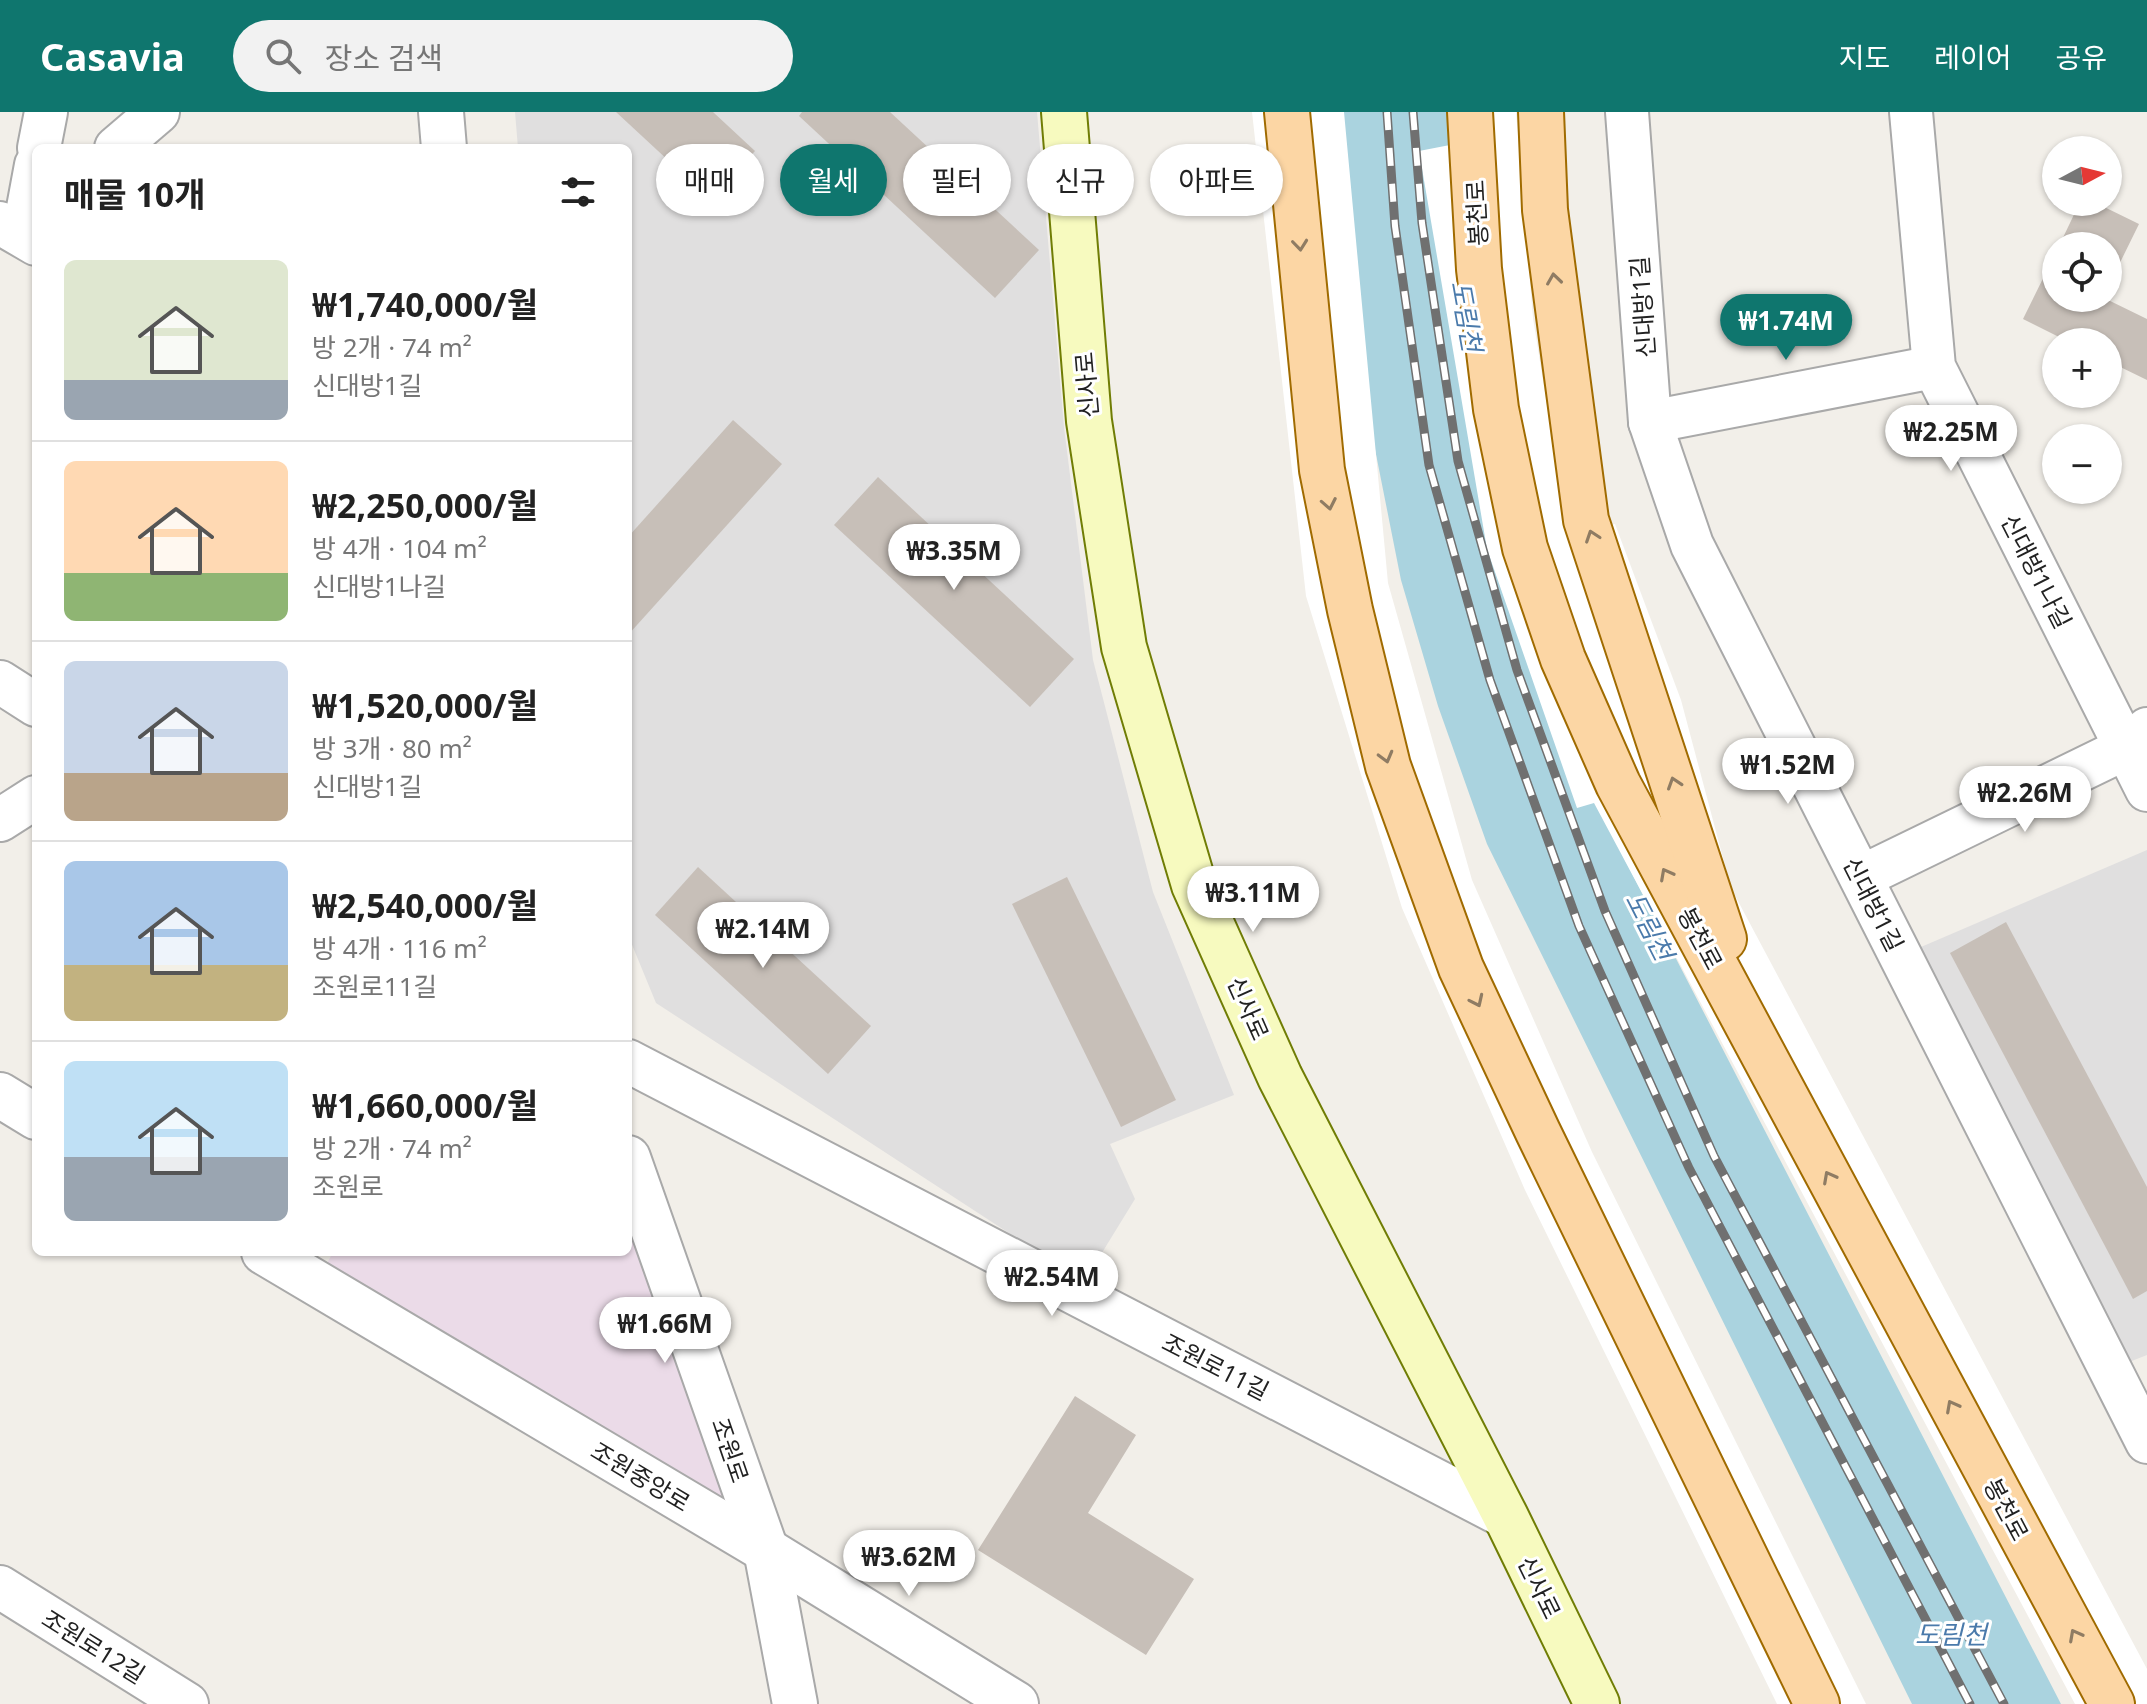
<!DOCTYPE html>
<html lang="ko">
<head>
<meta charset="utf-8">
<style>
	body { margin:0; font-family:"Noto Sans","Noto Sans KR",sans-serif; background:#f2f2f2; color:#222; height:100vh; display:flex; flex-direction:column; font-size:30px; white-space:nowrap }
	* { box-sizing:border-box; margin:0 }
	p { font-size:26px; color:#767676 }
	.icon { flex:none; width:44px; height:44px; fill:none; stroke:currentColor; stroke-width:2; stroke-linecap:round; stroke-linejoin:round }
	.map { position:relative; flex:1; overflow:hidden }
	.sheet { position:absolute; left:32px; top:32px; width:600px; height:1112px; display:flex; flex-direction:column; background:#fff; border-radius:12px; box-shadow:0 2px 6px #0004 }
	.sheet>* { flex:none }
	.guide { position:absolute; left:656px; top:32px; width:760px; height:72px; display:flex; gap:16px }
	.needle { width:52px; rotate:83deg }
	.fabs { position:absolute; left:2042px; top:24px; display:grid; gap:16px }
	.fabs a { display:grid; place-items:center; width:80px; height:80px; border-radius:50%; background:#fff; box-shadow:0 2px 6px #0004; font-size:40px }
	.price { position:absolute; translate:-50% -68px; padding:0 18px; border-radius:28px; background:#fff; color:#222; font-size:26px; line-height:52px; filter:drop-shadow(0 2px 4px #0008) }
	.price::after { content:''; position:absolute; left:50%; top:48px; width:24px; height:18px; margin-left:-12px; background:inherit; clip-path:polygon(0 0,100% 0,50% 100%) }
	.price.active { background:#0f766e; color:#fff }
	ul { padding:0; list-style:none }
	li { display:flex; align-items:center; gap:24px; height:200px; padding:0 32px }
	li+li { border-top:2px solid #e0e0e0 }
	li span { display:grid; place-items:center; flex:none; width:224px; height:160px; border-radius:12px; color:#555 }
	li>.icon { margin-inline-start:auto }
	span .icon { width:96px; height:96px; fill:#fffc; stroke-width:1 }
	li b { font-size:34px }
	h2 { display:flex; justify-content:space-between; align-items:center; height:96px; padding:0 32px; font-size:34px }
	.chip { padding:0 28px; border-radius:36px; background:#fff; box-shadow:0 2px 6px #0004; font-size:28px; line-height:72px }
	.chip.active { background:#0f766e; color:#fff }
	header { display:flex; align-items:center; gap:48px; box-sizing:border-box; height:112px; padding:0 40px; background:#0f766e; color:#fff }
	header strong { font-size:38px }
	nav { display:flex; gap:44px; margin-inline-start:auto; font-size:28px }
	.search { width:560px; height:72px; background:#f2f2f2; display:flex; align-items:center; gap:20px; box-sizing:border-box; padding:0 28px; border-radius:44px; color:#767676; font-size:30px }
	.map>svg:first-child { display:block }
</style>
</head>
<body>
<header>
<strong>Casavia</strong>
<div class="search"><svg class="icon" aria-label="search" viewBox="0 0 24 24"><circle cx="10" cy="10" r="6"/><path d="M15 15l6 6"/></svg>장소 검색</div>
<nav><a>지도</a><a>레이어</a><a>공유</a></nav>
</header>
<div class="map">
<svg width="2147" height="1592" viewBox="0 0 2147 1592">
	<rect width="100%" height="100%" fill="#f2efe9"/>
	<!-- residential -->
	<g fill="#e0dfdf">
		<polygon points="515,0 1037,0 1064,315 1093,548 1153,780 1234,983 1110,1032 1135,1087 1084,1170 656,891 628,823 628,36 518,36"/>
		<polygon points="2147,738 2147,1243 2124,1252 1914,838"/>
	</g>
	<!-- industrial -->
	<polygon fill="#ebdbe8" points="628,1090 748,1414 324,1157 333,1140 628,1140"/>
	<!-- water -->
	<polygon fill="#aad3df" points="1340,0 1447,0 1456,159 1592,684 2061,1592 1912,1592 1487,732 1438,594 1401,468 1370,312"/>
	<!-- pier -->
	<g fill="#fff">
		<polygon points="1252,0 1344,0 1388,471 1472,768 1592,1040 1866,1592 1777,1592 1525,1078 1402,796 1306,484"/>
		<polygon points="1449,0 1516,0 1533,206 1568,424 1615,412 1681,588 1731,776 2147,1557 2147,1592 2075,1592 1594,691 1577,696 1487,437 1419,39 1450,33"/>
	</g>
	<!-- building -->
	<g fill="#c7bfb8">
		<polygon points="616,0 713,0 755,39 711,88"/>
		<polygon points="802,0 890,0 1039,138 995,186 799,4"/>
		<polygon points="2080,90 2094,90 2139,112 2108,175 2108,134 2059,134"/>
		<polygon points="2056,140 2056,186 2104,186 2147,207 2147,268 2108,249 2108,230 2069,230 2023,207"/>
		<polygon points="733,308 782,352 628,523 628,425"/>
		<polygon points="878,365 1074,547 1030,595 834,413"/>
		<polygon points="698,755 871,914 828,962 655,803"/>
		<polygon points="1067,765 1176,988 1121,1015 1012,792"/>
		<polygon points="2006,810 2147,1075 2147,1179 2133,1187 1950,841"/>
		<polygon points="1075,1284 1136,1323 1088,1401 1194,1467 1146,1543 978,1438"/>
	</g>
	<g fill="none" stroke-linecap="round" stroke-linejoin="round">
		<defs>
			<g id="minor">
				<polyline points="1627,0 1650,310 1692,433 2147,1330"/>
				<polyline points="1911,0 1934,255 2147,678"/>
				<polyline points="39,36 46,0"/>
				<polyline points="116,36 158,0"/>
				<polyline points="28,96 36,53"/>
				<polyline points="0,111 36,132"/>
				<polyline points="1650,310 1934,255"/>
				<polyline points="0,570 36,593"/>
				<polyline points="0,708 36,685"/>
				<polyline points="1861,765 2126,636 2147,617"/>
				<polyline points="628,949 1506,1405"/>
				<polyline points="0,1475 187,1592"/>
			</g>
			<g id="tertiary">
				<polyline points="441,0 444,36"/>
				<polyline points="0,983 36,1005"/>
				<polyline points="628,1046 766,1438 795,1592"/>
				<polyline points="264,1140 766,1438 1016,1592"/>
			</g>
			<polyline id="secondary" points="1064,0 1089,309 1124,535 1194,773 1280,965 1506,1405 1597,1592"/>
			<g id="primary">
				<polyline points="1287,0 1322,358 1350,498 1388,654 1461,856 1538,1020 1817,1592"/>
				<polyline points="1470,0 1479,157 1496,297 1525,436 1563,547 1618,672 2112,1592"/>
				<polyline points="1541,0 1545,98 1586,408 1724,827"/>
			</g>
		</defs>
		<!-- minor casing -->
		<use href="#minor" stroke="#a9a9a9" stroke-width="46"/>
		<!-- tertiary casing -->
		<use href="#tertiary" stroke="#a9a9a9" stroke-width="48"/>
		<!-- secondary casing -->
		<use href="#secondary" stroke="#707d05" stroke-width="48"/>
		<!-- primary casing -->
		<use href="#primary" stroke="#a06b00" stroke-width="48"/>
		<!-- minor -->
		<use href="#minor" stroke="#fff" stroke-width="42"/>
		<!-- tertiary -->
		<use href="#tertiary" stroke="#fff" stroke-width="44"/>
		<!-- secondary -->
		<use href="#secondary" stroke="#f7fabf" stroke-width="44"/>
		<!-- primary -->
		<use href="#primary" stroke="#fcd6a4" stroke-width="44"/>
		<defs>
			<g id="rail">
				<polyline points="1387,0 1395,114 1429,353 1490,568 1579,814 1689,1056 1970,1592"/>
				<polyline points="1413,0 1422,111 1458,349 1517,558 1605,799 1714,1044 2004,1592"/>
			</g>
		</defs>
		<!-- rail casing -->
		<use href="#rail" stroke="#707070" stroke-width="9"/>
		<!-- rail -->
		<use href="#rail" stroke="#fff" stroke-width="6" stroke-dasharray="18" stroke-linecap="butt"/>
	</g>
	<!-- one-way arrows -->
	<defs><path id="oneway-chevron" d="M-2-3.5L2.5 0L-2 3.5" fill="none" stroke-width="1.6" stroke-linecap="round" stroke-linejoin="round" transform="scale(2)"/></defs>
	<g stroke="#8f7c63">
		<use href="#oneway-chevron" transform="translate(1300 133) rotate(84)"/>
		<use href="#oneway-chevron" transform="translate(1554 167) rotate(-98)"/>
		<use href="#oneway-chevron" transform="translate(1329 392) rotate(79)"/>
		<use href="#oneway-chevron" transform="translate(1592 424) rotate(-109)"/>
		<use href="#oneway-chevron" transform="translate(1386 645) rotate(75)"/>
		<use href="#oneway-chevron" transform="translate(1674 671) rotate(-108)"/>
		<use href="#oneway-chevron" transform="translate(1666 762) rotate(-118)"/>
		<use href="#oneway-chevron" transform="translate(1477 889) rotate(65)"/>
		<use href="#oneway-chevron" transform="translate(1829 1065) rotate(-118)"/>
		<use href="#oneway-chevron" transform="translate(1952 1294) rotate(-118)"/>
		<use href="#oneway-chevron" transform="translate(2075 1523) rotate(-118)"/>
	</g>
	<g text-anchor="middle" dominant-baseline="central" stroke-width="6" stroke-linejoin="round" paint-order="stroke">
		<!-- street labels -->
		<g font-size="24" fill="#222" stroke="#fff">
			<text transform="translate(1476 101) rotate(-93)">봉천로</text>
			<text transform="translate(1642 195) rotate(-94)">신대방1길</text>
			<text transform="translate(1086 273) rotate(-95)">신사로</text>
			<text transform="translate(2037 459) rotate(63)">신대방1나길</text>
			<text transform="translate(1874 792) rotate(63)">신대방1길</text>
			<text transform="translate(1701 826) rotate(62)">봉천로</text>
			<text transform="translate(1249 896) rotate(66)">신사로</text>
			<text transform="translate(1216 1254) rotate(27)">조원로11길</text>
			<text transform="translate(731 1338) rotate(71)">조원로</text>
			<text transform="translate(641 1364) rotate(31)">조원중앙로</text>
			<text transform="translate(2007 1397) rotate(62)">봉천로</text>
			<text transform="translate(1540 1475) rotate(64)">신사로</text>
			<text transform="translate(94 1534) rotate(32)">조원로12길</text>
		</g>
		<!-- water labels -->
		<g font-size="26" font-style="italic" fill="#4a7aab" stroke="#fff">
			<text transform="translate(1467 204) rotate(80)">도림천</text>
			<text transform="translate(1650 814) rotate(63)">도림천</text>
			<text x="1951" y="1522">도림천</text>
		</g>
	</g>
</svg>
<div class="fabs">
<a><svg class="needle" viewBox="-14 -14 28 28"><path d="M0-13l5 13h-10z" fill="#e53935"/><path d="M0 13l5-13h-10z" fill="#767676"/></svg></a>
<a><svg class="icon" aria-label="locate" viewBox="0 0 24 24"><circle cx="12" cy="12" r="6"/><path d="M12 2v4M12 18v4M2 12h4M18 12h4"/></svg></a>
<a>+</a>
<a>−</a>
</div>
<b class="price active" style="left:1786px;top:250px">₩1.74M</b>
<b class="price" style="left:1951px;top:361px">₩2.25M</b>
<b class="price" style="left:954px;top:480px">₩3.35M</b>
<b class="price" style="left:1788px;top:694px">₩1.52M</b>
<b class="price" style="left:2025px;top:722px">₩2.26M</b>
<b class="price" style="left:1253px;top:822px">₩3.11M</b>
<b class="price" style="left:763px;top:858px">₩2.14M</b>
<b class="price" style="left:1052px;top:1206px">₩2.54M</b>
<b class="price" style="left:665px;top:1253px">₩1.66M</b>
<b class="price" style="left:909px;top:1486px">₩3.62M</b>
<div class="guide">
<a class="chip">매매</a>
<a class="chip active">월세</a>
<a class="chip">필터</a>
<a class="chip">신규</a>
<a class="chip">아파트</a>
</div>
<section class="sheet">
<h2>매물 10개<svg class="icon" aria-label="filters" viewBox="0 0 24 24"><path d="M4 7h16M4 17h16"/><circle cx="9" cy="7" r="2"/><circle cx="15" cy="17" r="2"/></svg></h2>
<ul>
<li><span style="background:linear-gradient(#dfe7d0 75%,#9aa5b1 0)"><svg class="icon" aria-label="home" viewBox="0 0 24 24"><path d="M3 11l9-7 9 7M6 9v11h12V9"/></svg></span><div><b>₩1,740,000/월</b><p>방 2개 · 74 m²</p><p>신대방1길</p></div></li>
<li><span style="background:linear-gradient(#ffd9b3 70%,#8fb573 0)"><svg class="icon" aria-label="home" viewBox="0 0 24 24"><path d="M3 11l9-7 9 7M6 9v11h12V9"/></svg></span><div><b>₩2,250,000/월</b><p>방 4개 · 104 m²</p><p>신대방1나길</p></div></li>
<li><span style="background:linear-gradient(#c9d6e8 70%,#b9a48a 0)"><svg class="icon" aria-label="home" viewBox="0 0 24 24"><path d="M3 11l9-7 9 7M6 9v11h12V9"/></svg></span><div><b>₩1,520,000/월</b><p>방 3개 · 80 m²</p><p>신대방1길</p></div></li>
<li><span style="background:linear-gradient(#a9c7e8 65%,#c2b280 0)"><svg class="icon" aria-label="home" viewBox="0 0 24 24"><path d="M3 11l9-7 9 7M6 9v11h12V9"/></svg></span><div><b>₩2,540,000/월</b><p>방 4개 · 116 m²</p><p>조원로11길</p></div></li>
<li><span style="background:linear-gradient(#bfe0f5 60%,#9aa5b1 0)"><svg class="icon" aria-label="home" viewBox="0 0 24 24"><path d="M3 11l9-7 9 7M6 9v11h12V9"/></svg></span><div><b>₩1,660,000/월</b><p>방 2개 · 74 m²</p><p>조원로</p></div></li>
</ul>
</section>
</div>
</body>
</html>
